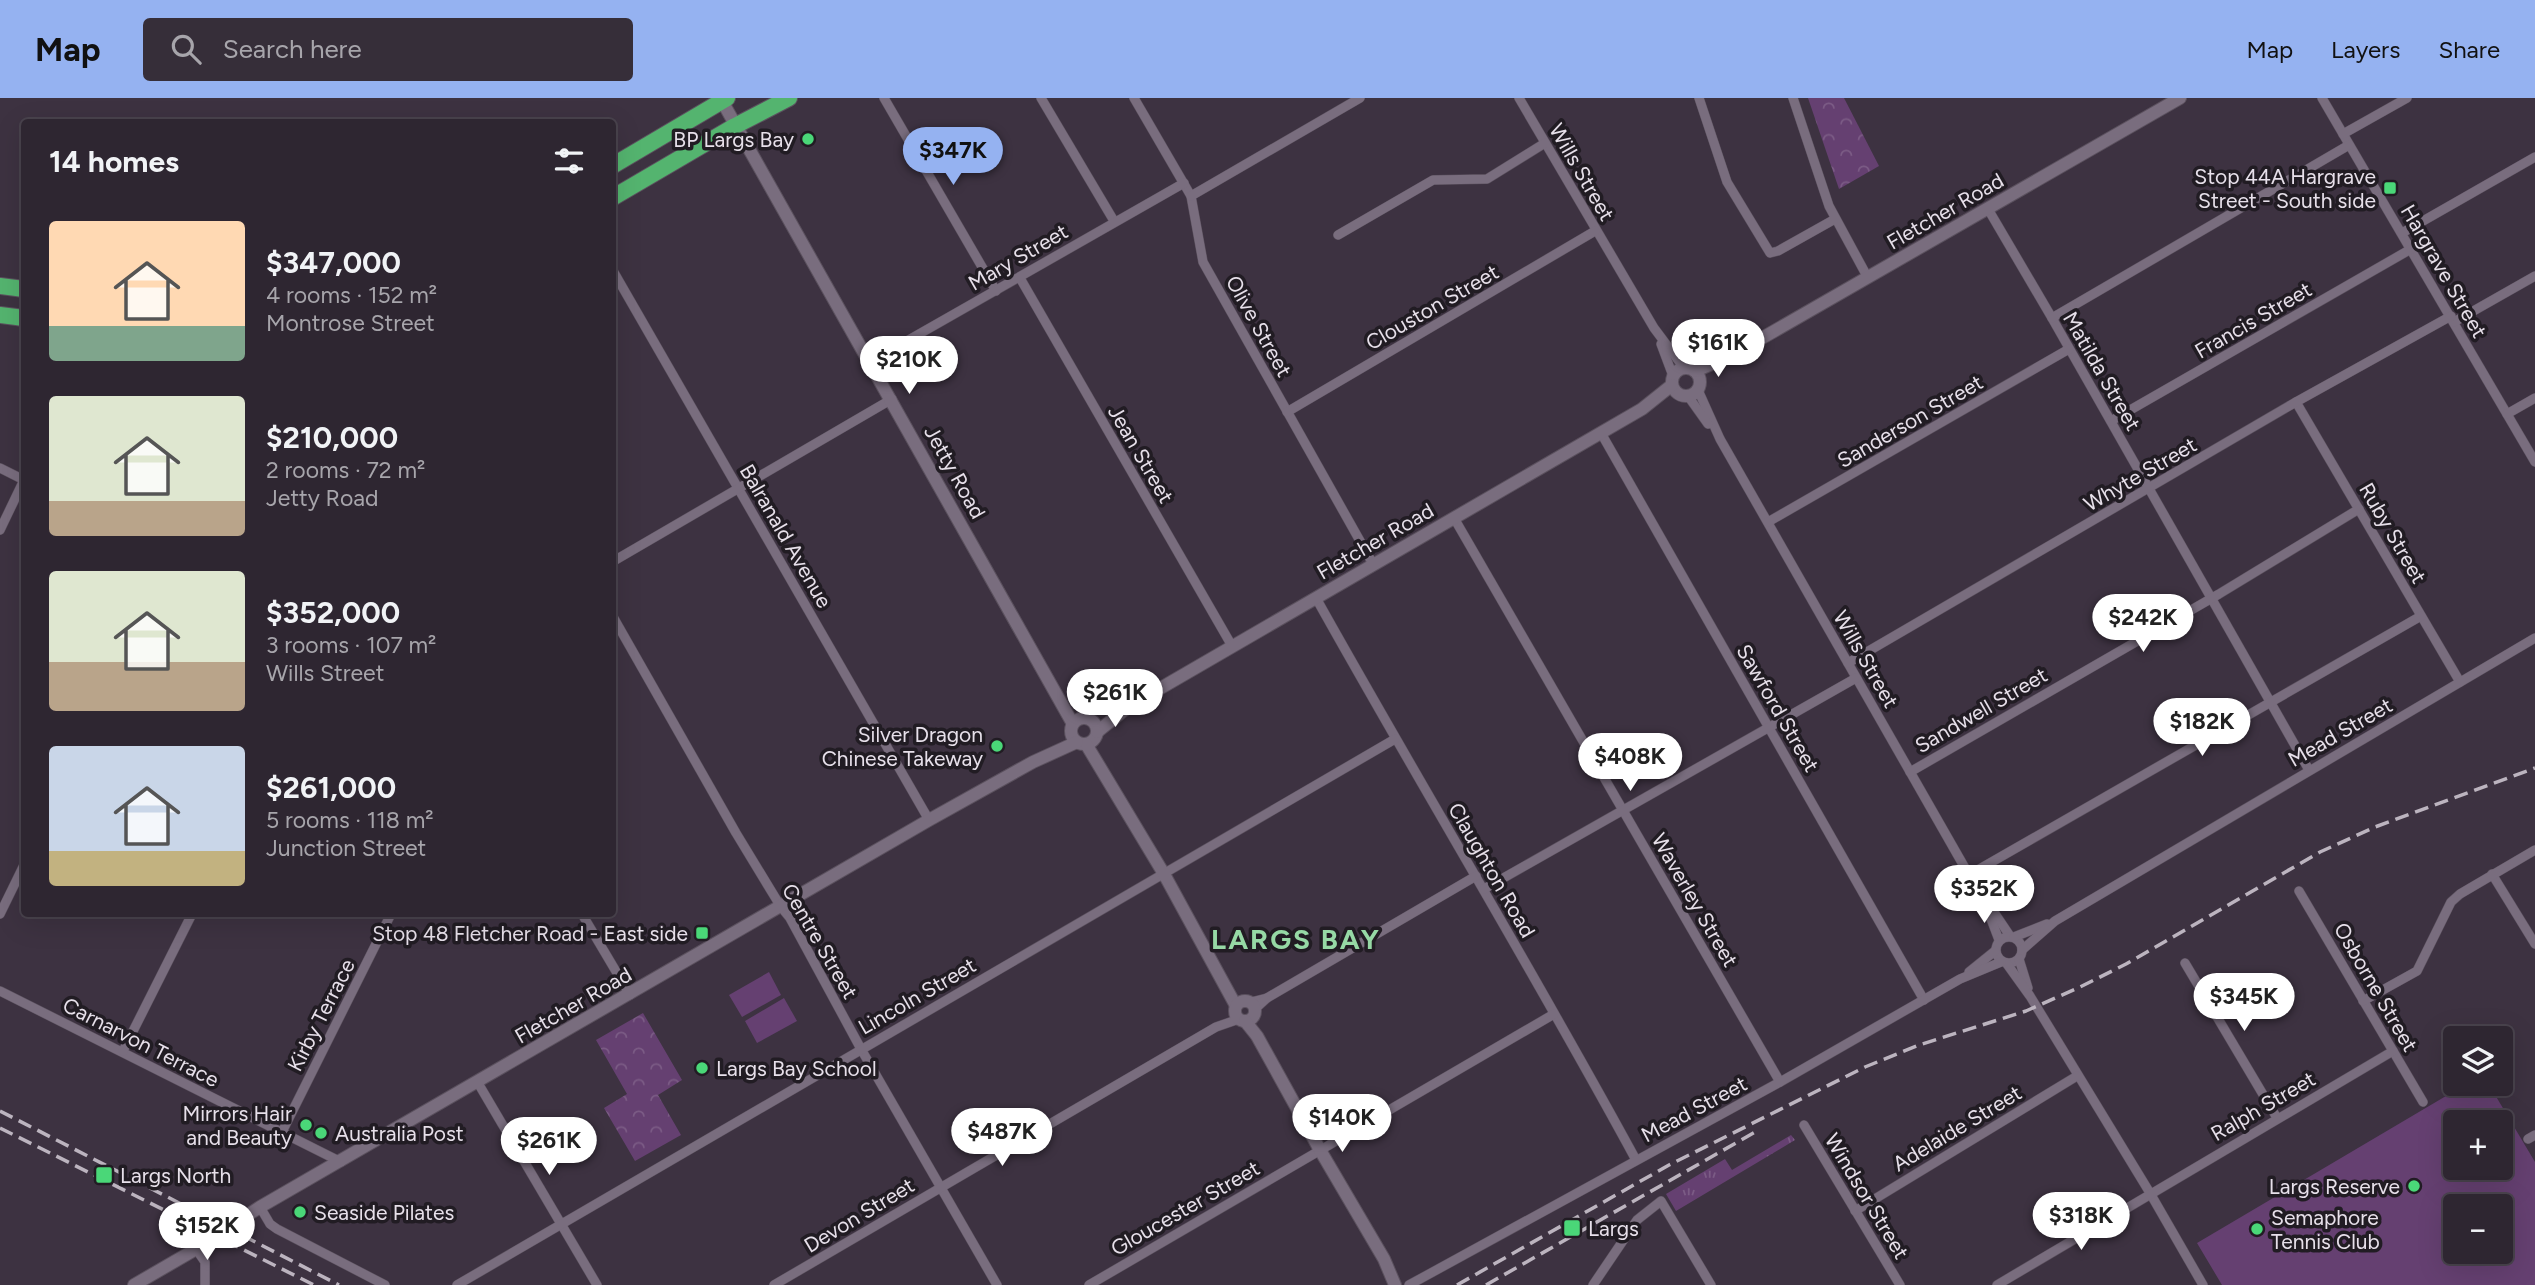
<!DOCTYPE html>
<html lang="en">
<head>
<meta charset="utf-8">
<style>
	body { margin:0; font-family:Figtree,sans-serif; background:#362e39; color:#f1f3f6; height:100vh; display:flex; flex-direction:column; font-size:26px; white-space:nowrap }
	* { box-sizing:border-box; margin:0 }
	p { font-size:23px; color:#a7a5ab }
	.icon { flex:none; width:38px; height:38px; fill:none; stroke:currentColor; stroke-width:2; stroke-linecap:round; stroke-linejoin:round }
	.map { position:relative; flex:1; overflow:hidden }
	.side { position:absolute; left:21px; top:21px; width:595px; height:798px; display:flex; flex-direction:column; background:#2e2631; border-radius:7px; box-shadow:0 7px 28px #0002,0 0 0 2px #49434d }
	.side>* { flex:none }
	.fabs { position:absolute; left:2443px; top:928px; display:grid; gap:14px }
	.fabs a { display:grid; place-items:center; width:70px; height:70px; border-radius:7px; background:#2e2631; box-shadow:0 7px 28px #0002,0 0 0 2px #49434d; font-size:35px }
	.price { position:absolute; translate:-50% -60px; padding:0 16px; border-radius:24px; background:#fff; color:#222; font-size:23px; line-height:46px; filter:drop-shadow(0 2px 4px #0008) }
	.price::after { content:''; position:absolute; left:50%; top:42px; width:21px; height:16px; margin-left:-10px; background:inherit; clip-path:polygon(0 0,100% 0,50% 100%) }
	.price.active { background:#95b2f1; color:#111 }
	ul { padding:0; list-style:none }
	li { display:flex; align-items:center; gap:21px; height:175px; padding:0 28px }
	li span { display:grid; place-items:center; flex:none; width:196px; height:140px; border-radius:7px; color:#555 }
	li>.icon { margin-inline-start:auto }
	span .icon { width:84px; height:84px; fill:#fffc; stroke-width:1 }
	li b { font-size:30px }
	h2 { display:flex; justify-content:space-between; align-items:center; height:84px; padding:0 28px; font-size:30px }
	header { display:flex; align-items:center; gap:42px; box-sizing:border-box; height:98px; padding:0 35px; background:#95b2f1; color:#111 }
	header strong { font-size:33px }
	nav { display:flex; gap:38px; margin-inline-start:auto; font-size:24px }
	.search { width:490px; height:63px; background:#362e39; display:flex; align-items:center; gap:18px; box-sizing:border-box; padding:0 24px; border-radius:7px; color:#a7a5ab; font-size:26px }
	.map>svg:first-child { display:block }
</style>
</head>
<body>
<header>
<strong>Map</strong>
<div class="search"><svg class="icon" aria-label="search" viewBox="0 0 24 24"><circle cx="10" cy="10" r="6"/><path d="M15 15l6 6"/></svg>Search here</div>
<nav><a>Map</a><a>Layers</a><a>Share</a></nav>
</header>
<div class="map">
<svg width="2535" height="1187" viewBox="0 0 2535 1187">
	<defs>
		<pattern id="grass-tufts" width="24" height="20" patternUnits="userSpaceOnUse" patternTransform="scale(1.75)"><rect width="24" height="20" fill="#654071"/><path d="M3 7l-1-3M5 7V3M7 7l1-3M15 17l-1-3M17 17v-4M19 17l1-3" fill="none" stroke="#7b5b85"/></pattern>
		<pattern id="forest-crowns" width="20" height="18" patternUnits="userSpaceOnUse" patternTransform="scale(1.75)"><rect width="20" height="18" fill="#654071"/><path d="M2 6a3 3 0 1 1 6 0M12 15a3 3 0 1 1 6 0" fill="none" stroke="#7b5b85"/></pattern>
	</defs>
	<rect width="100%" height="100%" fill="#3d3241"/>
	<!-- grass -->
	<polygon fill="url(#grass-tufts)" points="1791,1037 1795,1042 1676,1113 1666,1096 1725,1061 1732,1072"/>
	<!-- forest -->
	<g fill="url(#forest-crowns)">
		<polygon points="1808,0 1844,0 1879,68 1839,91"/>
		<polygon points="643,915 682,982 658,997 681,1037 635,1063 604,1010 627,996 596,942"/>
	</g>
	<!-- pitch -->
	<g fill="#654071" fill-rule="evenodd">
		<polygon points="769,874 781,897 742,919 729,897"/>
		<polygon points="784,900 797,923 757,945 745,923"/>
		<path d="M2468 985H2488L2535 1064V1187H2222L2197 1145ZM2455 1024H2501V1069H2455ZM2455 1108H2501V1153H2455Z"/>
	</g>
	<g fill="none" stroke-linecap="round" stroke-linejoin="round">
		<defs>
			<g id="street">
				<polyline points="884,0 996,193"/>
				<polyline points="1041,0 1114,123"/>
				<polyline points="1134,0 1191,98 1203,164 1373,466"/>
				<polyline points="1519,0 1654,230 1684,270"/>
				<polyline points="1699,0 1727,84 1770,155 1778,153 1835,121"/>
				<polyline points="1793,0 1829,108 1868,180"/>
				<polyline points="2322,0 2535,364"/>
				<polyline points="2343,36 2407,0"/>
				<polyline points="1191,98 1360,0"/>
				<polyline points="1988,111 2052,220 2309,672"/>
				<polyline points="2402,135 2535,59"/>
				<polyline points="1338,137 1433,82 1487,81 1545,45"/>
				<polyline points="612,171 929,722"/>
				<polyline points="1020,180 1232,548"/>
				<polyline points="2052,220 2349,47"/>
				<polyline points="2454,224 2535,178"/>
				<polyline points="1661,246 1673,278"/>
				<polyline points="870,264 1184,85"/>
				<polyline points="1698,292 1720,341 1969,777 2010,838"/>
				<polyline points="1688,298 1708,326"/>
				<polyline points="2296,304 2460,584"/>
				<polyline points="1287,314 1595,133"/>
				<polyline points="2507,316 2535,300"/>
				<polyline points="2111,323 2411,151"/>
				<polyline points="1601,335 1924,902"/>
				<polyline points="0,370 24,382"/>
				<polyline points="1454,420 1780,984"/>
				<polyline points="1768,424 2069,251"/>
				<polyline points="0,432 24,382"/>
				<polyline points="612,464 892,301"/>
				<path d="M1316 500C1421 688 1533 872 1636 1062"/>
				<polyline points="612,517 736,735 781,809 790,820 861,951 997,1187"/>
				<polyline points="1848,565 2296,304 2451,218"/>
				<polyline points="1910,674 2219,496 2359,411"/>
				<polyline points="2492,776 2535,846"/>
				<polyline points="1969,777 2421,518"/>
				<polyline points="1484,791 1856,580"/>
				<polyline points="2299,793 2423,1004"/>
				<polyline points="1988,813 1999,842"/>
				<polyline points="0,816 24,767"/>
				<polyline points="582,816 630,897"/>
				<circle cx="2009" cy="852" r="13"/>
				<polyline points="2014,839 2047,826"/>
				<polyline points="2022,852 2055,823 2535,540"/>
				<polyline points="2019,861 2028,890"/>
				<polyline points="2185,865 2277,1020"/>
				<polyline points="2007,866 2030,898 2150,1095 2203,1187"/>
				<polyline points="1969,874 1995,853"/>
				<polyline points="0,893 341,1064"/>
				<polyline points="2363,903 2417,873 2451,804 2460,796 2535,752"/>
				<polyline points="1251,904 1267,900"/>
				<polyline points="1255,911 1267,900 1476,778"/>
				<polyline points="123,953 192,816"/>
				<polyline points="478,985 597,1187"/>
				<polyline points="1804,1027 1900,1187"/>
				<polyline points="282,1034 391,816"/>
				<polyline points="2528,1041 2535,1037"/>
				<polyline points="260,1109 270,1126 277,1131 385,1187"/>
				<polyline points="1855,1113 2077,978"/>
				<polyline points="196,1151 205,1164 205,1187"/>
				<polyline points="457,1187 1395,641"/>
				<polyline points="774,1187 1216,929 1239,921"/>
				<polyline points="1089,1187 1554,916"/>
				<polyline points="1409,1187 1780,984 1960,881 2001,864"/>
				<polyline points="1593,1187 1637,1122 1661,1103 1711,1187"/>
				<polyline points="1997,1187 2393,953"/>
			</g>
			<g id="secondary">
				<polyline points="722,3 1073,626"/>
				<circle cx="1686" cy="284" r="14"/>
				<polyline points="1695,273 1729,259 2180,0"/>
				<circle cx="1084" cy="633" r="13"/>
				<polyline points="1097,634 1128,609 1642,311 1672,287"/>
				<polyline points="1086,646 1164,776 1236,908"/>
				<circle cx="1245" cy="913" r="10"/>
				<polyline points="1245,923 1257,938 1320,1052 1384,1161 1395,1187"/>
				<polyline points="134,1187 196,1151 260,1109 929,722 1033,664 1077,644"/>
			</g>
			<g id="highway">
				<polyline points="612,68 727,0"/>
				<polyline points="612,100 735,28 789,0"/>
				<polyline points="0,188 24,191"/>
				<polyline points="0,217 24,220"/>
			</g>
		</defs>
		<!-- street casing -->
		<use href="#street" stroke="#5b515e" stroke-width="10"/>
		<!-- secondary casing -->
		<use href="#secondary" stroke="#5b515e" stroke-width="14"/>
		<!-- highway casing -->
		<use href="#highway" stroke="#5b515e" stroke-width="18"/>
		<!-- street -->
		<use href="#street" stroke="#796d7e" stroke-width="9"/>
		<!-- secondary -->
		<use href="#secondary" stroke="#796d7e" stroke-width="12"/>
		<!-- highway -->
		<use href="#highway" stroke="#54b46f" stroke-width="16"/>
		<!-- rail -->
		<g stroke="#bcb4bf" stroke-width="3.5" stroke-dasharray="14 7" stroke-linecap="butt">
			<polyline points="0,1013 339,1187"/>
			<polyline points="0,1030 314,1187"/>
			<polyline points="1457,1187 1669,1067 1865,969 1919,947 2026,913 2080,889 2126,866 2320,754 2375,729 2535,670"/>
			<polyline points="1486,1187 1757,1033"/>
		</g>
	</g>
	<!-- markers -->
	<g fill="#4ad778" stroke="#211c23" stroke-width="2.5">
		<circle cx="808" cy="41" r="7"/>
		<rect x="2383" y="83" width="14" height="14" rx="3.5"/>
		<circle cx="997" cy="648" r="7"/>
		<rect x="695" y="828" width="14" height="14" rx="3.5"/>
		<circle cx="702" cy="970" r="7"/>
		<circle cx="306" cy="1027" r="7"/>
		<circle cx="321" cy="1035" r="7"/>
		<rect x="95" y="1068" width="18" height="18" rx="3.5"/>
		<circle cx="2414" cy="1088" r="7"/>
		<circle cx="300" cy="1114" r="7"/>
		<rect x="1563" y="1121" width="18" height="18" rx="3.5"/>
		<circle cx="2257" cy="1131" r="7"/>
	</g>
	<g text-anchor="middle" dominant-baseline="central" stroke-width="7" stroke-linejoin="round" paint-order="stroke">
		<!-- poi labels -->
		<g font-size="21" fill="#e7e0ea" stroke="#211c23" text-anchor="end">
			<text x="794" y="41">BP Largs Bay</text>
			<text x="2376" y="78">Stop 44A Hargrave<tspan x="2376" dy="24">Street - South side</tspan></text>
			<text x="983" y="636">Silver Dragon<tspan x="983" dy="24">Chinese Takeway</tspan></text>
			<text x="688" y="835">Stop 48 Fletcher Road - East side</text>
			<text x="716" y="970" text-anchor="start">Largs Bay School</text>
			<text x="292" y="1015">Mirrors Hair<tspan x="292" dy="24">and Beauty</tspan></text>
			<text x="335" y="1035" text-anchor="start">Australia Post</text>
			<text x="120" y="1077" text-anchor="start">Largs North</text>
			<text x="2400" y="1088">Largs Reserve</text>
			<text x="314" y="1114" text-anchor="start">Seaside Pilates</text>
			<text x="2271" y="1119" text-anchor="start">Semaphore<tspan x="2271" dy="24">Tennis Club</tspan></text>
			<text x="1588" y="1130" text-anchor="start">Largs</text>
		</g>
		<!-- street labels -->
		<g font-size="21" fill="#e7e0ea" stroke="#211c23">
			<text transform="translate(1582 74) rotate(60)">Wills Street</text>
			<text transform="translate(1945 113) rotate(-30)">Fletcher Road</text>
			<text transform="translate(1018 159) rotate(-30)">Mary Street</text>
			<text transform="translate(2444 173) rotate(60)">Hargrave Street</text>
			<text transform="translate(1432 209) rotate(-30)">Clouston Street</text>
			<text transform="translate(2253 222) rotate(-30)">Francis Street</text>
			<text transform="translate(1259 228) rotate(61)">Olive Street</text>
			<text transform="translate(2102 273) rotate(60)">Matilda Street</text>
			<text transform="translate(1910 323) rotate(-30)">Sanderson Street</text>
			<text transform="translate(1141 356) rotate(60)">Jean Street</text>
			<text transform="translate(955 374) rotate(61)">Jetty Road</text>
			<text transform="translate(2140 376) rotate(-30)">Whyte Street</text>
			<text transform="translate(2393 435) rotate(60)">Ruby Street</text>
			<text transform="translate(786 438) rotate(60)">Balranald Avenue</text>
			<text transform="translate(1375 443) rotate(-30)">Fletcher Road</text>
			<text transform="translate(1866 561) rotate(60)">Wills Street</text>
			<text transform="translate(1778 610) rotate(60)">Sawford Street</text>
			<text transform="translate(1981 612) rotate(-30)">Sandwell Street</text>
			<text transform="translate(2340 634) rotate(-30)">Mead Street</text>
			<text transform="translate(1492 772) rotate(60)">Claughton Road</text>
			<text transform="translate(1695 802) rotate(60)">Waverley Street</text>
			<text transform="translate(820 843) rotate(60)">Centre Street</text>
			<text transform="translate(2376 889) rotate(60)">Osborne Street</text>
			<text transform="translate(917 898) rotate(-30)">Lincoln Street</text>
			<text transform="translate(573 907) rotate(-30)">Fletcher Road</text>
			<text transform="translate(321 917) rotate(-63)">Kirby Terrace</text>
			<text transform="translate(141 944) rotate(27)">Carnarvon Terrace</text>
			<text transform="translate(2263 1008) rotate(-30)">Ralph Street</text>
			<text transform="translate(1694 1011) rotate(-28)">Mead Street</text>
			<text transform="translate(1957 1030) rotate(-31)">Adelaide Street</text>
			<text transform="translate(1867 1098) rotate(59)">Windsor Street</text>
			<text transform="translate(1185 1110) rotate(-30)">Gloucester Street</text>
			<text transform="translate(859 1117) rotate(-31)">Devon Street</text>
		</g>
		<!-- district labels -->
		<g font-size="28" font-weight="bold" letter-spacing="2" fill="#96d9a5" stroke="#211c23">
			<text x="1296" y="841">LARGS BAY</text>
		</g>
	</g>
</svg>
<div class="fabs">
<a><svg class="icon" aria-label="layers" viewBox="0 0 24 24"><path d="M12 4l9 5-9 5-9-5zM3 14l9 5 9-5"/></svg></a>
<a>+</a>
<a>−</a>
</div>
<b class="price active" style="left:953px;top:89px">$347K</b>
<b class="price" style="left:1718px;top:281px">$161K</b>
<b class="price" style="left:909px;top:298px">$210K</b>
<b class="price" style="left:2143px;top:556px">$242K</b>
<b class="price" style="left:1115px;top:631px">$261K</b>
<b class="price" style="left:2202px;top:660px">$182K</b>
<b class="price" style="left:1630px;top:695px">$408K</b>
<b class="price" style="left:1984px;top:827px">$352K</b>
<b class="price" style="left:2244px;top:935px">$345K</b>
<b class="price" style="left:1342px;top:1056px">$140K</b>
<b class="price" style="left:1002px;top:1070px">$487K</b>
<b class="price" style="left:549px;top:1079px">$261K</b>
<b class="price" style="left:2081px;top:1154px">$318K</b>
<b class="price" style="left:207px;top:1164px">$152K</b>
<section class="side">
<h2>14 homes<svg class="icon" aria-label="filters" viewBox="0 0 24 24"><path d="M4 7h16M4 17h16"/><circle cx="9" cy="7" r="2"/><circle cx="15" cy="17" r="2"/></svg></h2>
<ul>
<li><span style="background:linear-gradient(#ffd9b3 75%,#7fa58c 0)"><svg class="icon" aria-label="home" viewBox="0 0 24 24"><path d="M3 11l9-7 9 7M6 9v11h12V9"/></svg></span><div><b>$347,000</b><p>4 rooms · 152 m²</p><p>Montrose Street</p></div></li>
<li><span style="background:linear-gradient(#dfe7d0 75%,#b9a48a 0)"><svg class="icon" aria-label="home" viewBox="0 0 24 24"><path d="M3 11l9-7 9 7M6 9v11h12V9"/></svg></span><div><b>$210,000</b><p>2 rooms · 72 m²</p><p>Jetty Road</p></div></li>
<li><span style="background:linear-gradient(#dfe7d0 65%,#b9a48a 0)"><svg class="icon" aria-label="home" viewBox="0 0 24 24"><path d="M3 11l9-7 9 7M6 9v11h12V9"/></svg></span><div><b>$352,000</b><p>3 rooms · 107 m²</p><p>Wills Street</p></div></li>
<li><span style="background:linear-gradient(#c9d6e8 75%,#c2b280 0)"><svg class="icon" aria-label="home" viewBox="0 0 24 24"><path d="M3 11l9-7 9 7M6 9v11h12V9"/></svg></span><div><b>$261,000</b><p>5 rooms · 118 m²</p><p>Junction Street</p></div></li>
</ul>
</section>
</div>
</body>
</html>
